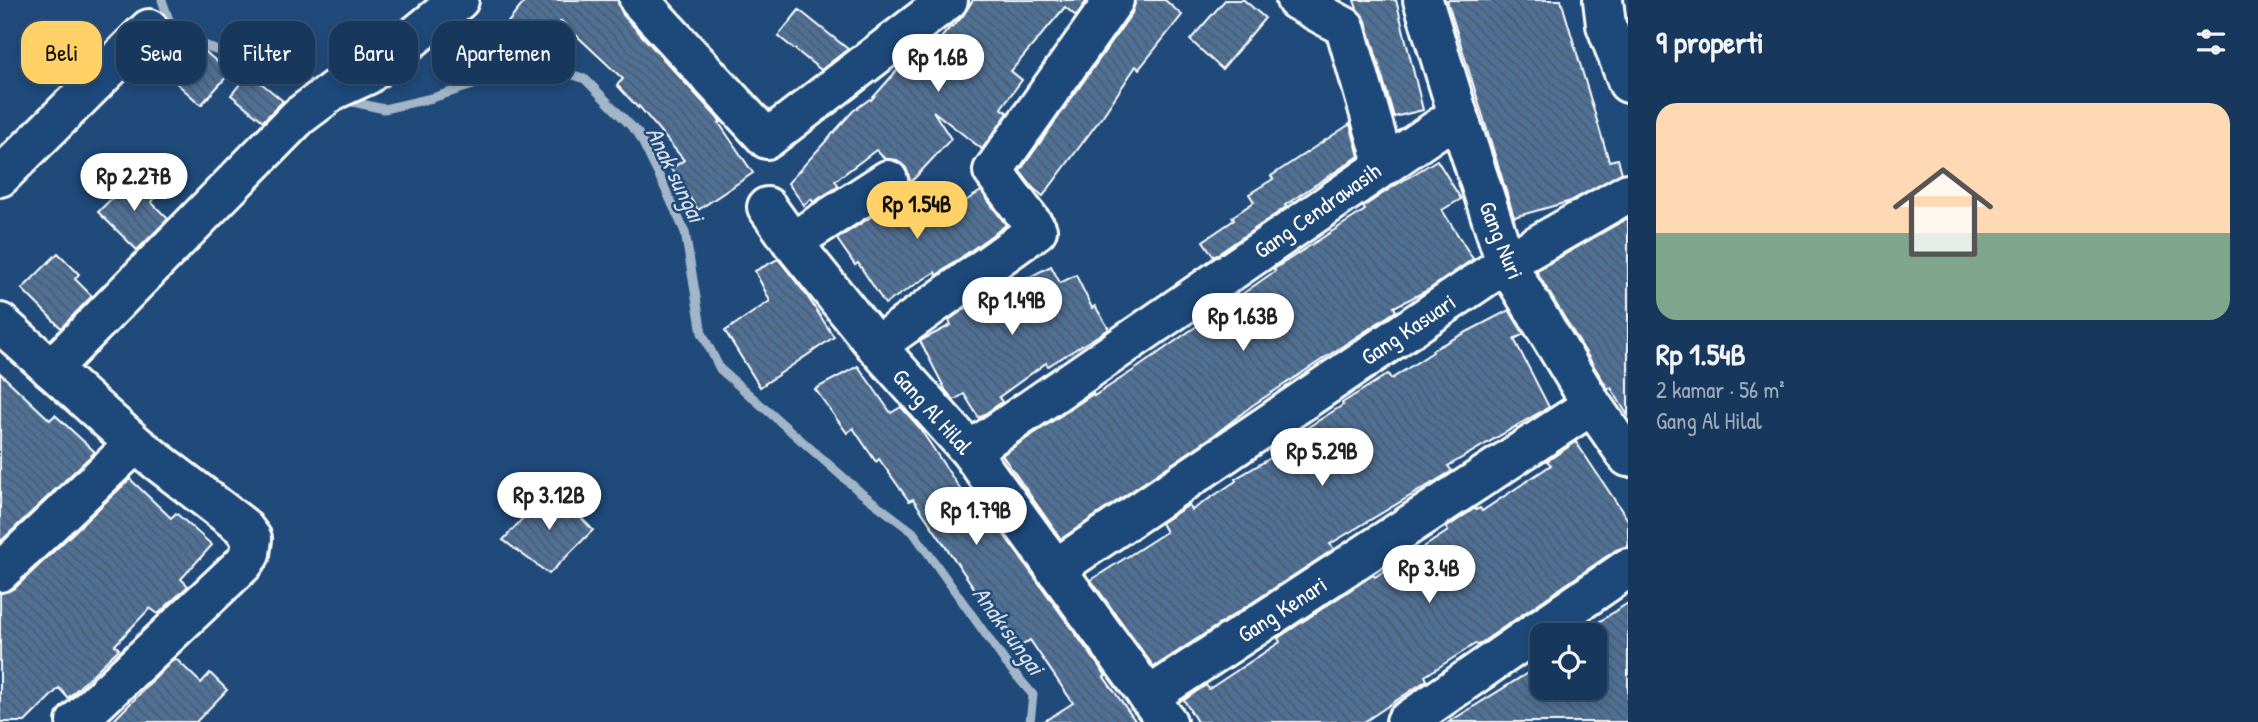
<!DOCTYPE html>
<html lang="id">
<head>
<meta charset="utf-8">
<style>
	body { margin:0; font-family:"Patrick Hand",sans-serif; background:#244365; color:#f1f3f6; height:100vh; display:flex; flex-direction:column; font-size:26px; white-space:nowrap }
	* { box-sizing:border-box; margin:0 }
	p { font-size:23px; color:#9eacbb }
	.icon { flex:none; width:38px; height:38px; fill:none; stroke:currentColor; stroke-width:2; stroke-linecap:round; stroke-linejoin:round }
	.map { position:relative; flex:1; overflow:hidden }
	.side { display:flex; flex-direction:column; background:#17385c; width:630px }
	.side>* { flex:none }
	.hud { position:absolute; left:21px; top:21px; width:665px; height:63px; display:flex; gap:14px }
	.controls { position:absolute; left:1530px; top:623px; display:grid; gap:14px }
	.controls a { display:grid; place-items:center; width:77px; height:77px; border-radius:14px; background:#17385c; box-shadow:0 4px 10px #0003,0 0 0 2px #365272; font-size:35px }
	.price { position:absolute; translate:-50% -60px; padding:0 16px; border-radius:24px; background:#fff; color:#222; font-size:23px; line-height:46px; filter:drop-shadow(0 2px 4px #0008) }
	.price::after { content:''; position:absolute; left:50%; top:42px; width:21px; height:16px; margin-left:-10px; background:inherit; clip-path:polygon(0 0,100% 0,50% 100%) }
	.price.selected { background:#ffd166; color:#111 }
	ul { padding:0; list-style:none }
	li { display:grid; align-content:center; gap:14px; height:371px; padding:0 28px }
	li+li { border-top:2px solid #365272 }
	li span { display:grid; place-items:center; height:217px; border-radius:21px; color:#555 }
	li>.icon { margin-inline-start:auto }
	span .icon { width:126px; height:126px; fill:#fffc; stroke-width:1 }
	li b { font-size:30px }
	h2 { display:flex; justify-content:space-between; align-items:center; height:84px; padding:0 28px; font-size:30px }
	.tag { padding:0 24px; border-radius:21px; background:#17385c; box-shadow:0 4px 10px #0003,0 0 0 2px #365272; font-size:24px; line-height:63px }
	.tag.selected { background:#ffd166; color:#111 }
	main { display:flex; flex:1; min-height:0 }
	.map>svg:first-child { display:block }
</style>
</head>
<body>
<main>
<div class="map">
<svg width="1628" height="722" viewBox="0 0 1628 722">
	<defs>
		<pattern id="building-back-hatch" width="6" height="6" patternUnits="userSpaceOnUse" patternTransform="scale(1.75)"><rect width="6" height="6" fill="#507197"/><path d="M-1 5l2 2M0 0l6 6M5-1l2 2" fill="none" stroke="#4e5b6a"/></pattern>
	</defs>
	<rect width="100%" height="100%" fill="#1f4a7a"/>
	<filter id="ink" filterUnits="userSpaceOnUse"><feTurbulence type="fractalNoise" baseFrequency=".0143" numOctaves="2"/><feDisplacementMap in="SourceGraphic" scale="14" xChannelSelector="R" yChannelSelector="G"/><feConvolveMatrix kernelMatrix="1 2 1 2 8 2 1 2 1" color-interpolation-filters="sRGB"/></filter>
	<g filter="url(#ink)">
		<g fill="none" stroke-linecap="round" stroke-linejoin="round">
			<!-- stream -->
			<g stroke="#a3b5c8" stroke-width="9">
				<polyline points="162,0 169,20 193,39 215,50 248,51 319,88"/>
				<polyline points="344,100 384,109 432,98 473,85 524,63 554,68 585,79 638,133 663,184 685,232 702,333 720,369 860,492 913,532 1006,663 1033,695 1030,722"/>
			</g>
		</g>
		<!-- building -->
		<g fill="url(#building-back-hatch)" stroke="#fff" stroke-width="2">
			<polygon points="526,0 618,0 623,15 721,122 719,123 753,173 698,210 671,169 684,160 639,106 638,108 617,85 623,79 561,21 530,58 500,32"/>
			<polygon points="973,0 1087,0 1076,16 1065,7 1011,71 1022,80 1001,108 1008,113 982,149 933,111 951,139 911,182 906,168 897,160 885,159 876,150 835,181 839,186 813,202 811,199 804,205 788,183 853,111 870,99 871,100 900,67 910,75 951,26 952,27 962,17"/>
			<polygon points="1136,0 1165,0 1182,15 1139,69 1136,66 1104,114 1043,196 1034,189 1020,171 1132,13"/>
			<polygon points="1225,0 1244,0 1265,18 1222,69 1190,40"/>
			<polygon points="1354,0 1396,0 1423,110 1394,117 1366,21 1357,9"/>
			<polygon points="1447,0 1561,0 1609,161 1618,159 1622,173 1571,201 1514,217"/>
			<polygon points="799,10 848,49 821,70 778,36"/>
			<polygon points="192,40 230,73 201,105 164,72"/>
			<polygon points="249,73 283,101 263,121 231,95"/>
			<polygon points="1350,124 1359,156 1285,205 1286,207 1214,257 1203,241 1234,220 1232,217 1254,202 1249,194 1273,179 1271,176 1292,162"/>
			<polygon points="1437,160 1461,199 1442,210 1473,259 1428,290 1394,307 1396,311 1253,405 1213,436 1061,539 1002,455 1093,394 1094,396 1137,368 1275,271 1274,269 1365,210 1363,207 1391,188"/>
			<polygon points="134,176 155,198 151,202 168,219 137,250 98,212"/>
			<polygon points="909,186 933,222 981,191 1006,225 937,275 935,272 885,304 858,263 855,265 837,239 900,198"/>
			<polygon points="1628,218 1628,416 1611,388 1608,389 1536,271"/>
			<polygon points="58,253 79,274 75,279 92,296 61,328 22,289"/>
			<polygon points="778,259 805,293 834,337 760,387 725,331 770,301 755,271"/>
			<polygon points="1051,266 1060,283 1076,275 1092,308 1095,306 1109,329 1048,366 1046,363 999,397 1002,402 979,418 964,394 954,400 946,391 920,341 951,325 949,320 1008,278 1012,286"/>
			<polygon points="1509,310 1524,334 1514,339 1549,407 1448,466 1452,471 1330,544 1334,549 1154,667 1091,580 1166,532 1161,523 1189,505 1192,510 1236,481 1235,479 1284,450 1280,445 1343,405 1342,403 1388,374 1391,379 1433,352 1432,350"/>
			<polygon points="858,366 891,413 901,407 919,427 982,522 991,517 1106,676 1104,677 1136,722 1043,722 1073,703 1030,640 1020,647 1007,627 1003,630 913,499 909,501 879,459 876,462 853,428 847,433 815,389"/>
			<polygon points="0,373 50,420 55,415 95,452 0,542"/>
			<polygon points="1576,442 1628,520 1628,546 1616,550 1478,645 1475,644 1425,676 1427,680 1364,722 1197,722 1184,700 1206,685 1209,689 1280,642 1278,638 1373,575 1375,577 1408,554 1410,556 1448,531 1446,528 1475,508 1476,510 1480,508 1482,511 1551,465 1547,461"/>
			<polygon points="130,479 171,518 176,513 212,545 181,579 188,586 158,614 150,608 115,645 119,649 68,698 59,688 25,722 0,722 0,593 15,588"/>
			<polygon points="551,487 593,530 549,574 503,540"/>
			<polygon points="1628,603 1628,722 1449,722 1542,664 1542,688 1594,688 1594,625"/>
			<polygon points="175,658 201,683 210,673 227,690 196,722 112,722"/>
		</g>
		<g fill="none" stroke-linecap="round" stroke-linejoin="round">
			<defs>
				<g id="minor">
					<polyline points="639,0 767,139 948,0"/>
					<polyline points="1296,0 1345,27 1384,163"/>
					<polyline points="1423,0 1458,115 1506,263 1592,405 1628,457"/>
					<polyline points="1603,0 1606,25 1628,83"/>
					<polyline points="0,177 149,29"/>
					<polyline points="767,207 792,242 876,346 970,451 1167,722"/>
					<polyline points="792,242 888,180"/>
					<polyline points="0,323 135,444 242,526 252,539 250,554 243,564 76,722"/>
					<polyline points="876,346 1037,230 993,171 1114,0"/>
					<polyline points="51,369 298,117 334,90 367,75 459,0"/>
					<polyline points="970,451 1458,115"/>
					<polyline points="1055,569 1506,263 1628,193"/>
					<polyline points="0,572 135,444"/>
					<polyline points="1148,697 1592,405"/>
					<polyline points="1406,722 1628,568"/>
				</g>
			</defs>
			<!-- minor casing -->
			<use href="#minor" stroke="#fff" stroke-width="44"/>
			<!-- minor -->
			<use href="#minor" stroke="#1f4a7a" stroke-width="38"/>
		</g>
	</g>
	<g text-anchor="middle" dominant-baseline="central" stroke-width="5" stroke-linejoin="round" paint-order="stroke">
		<!-- street labels -->
		<g font-size="23" fill="#fff" stroke="#1f4a7a">
			<text transform="translate(1317 210) rotate(-35)">Gang Cendrawasih</text>
			<text transform="translate(1502 240) rotate(68)">Gang Nuri</text>
			<text transform="translate(1408 329) rotate(-34)">Gang Kasuari</text>
			<text transform="translate(933 411) rotate(48)">Gang Al Hilal</text>
			<text transform="translate(1282 609) rotate(-33)">Gang Kenari</text>
		</g>
		<!-- water labels -->
		<g font-size="24" font-style="italic" fill="#d8e0e8" stroke="#1f4a7a">
			<text transform="translate(676 174) rotate(64)">Anak sungai</text>
			<text transform="translate(1009 630) rotate(54)">Anak sungai</text>
		</g>
	</g>
</svg>
<div class="controls">
<a><svg class="icon" aria-label="locate" viewBox="0 0 24 24"><circle cx="12" cy="12" r="6"/><path d="M12 2v4M12 18v4M2 12h4M18 12h4"/></svg></a>
</div>
<b class="price" style="left:938px;top:94px">Rp 1.6B</b>
<b class="price" style="left:134px;top:213px">Rp 2.27B</b>
<b class="price selected" style="left:917px;top:241px">Rp 1.54B</b>
<b class="price" style="left:1012px;top:337px">Rp 1.49B</b>
<b class="price" style="left:1243px;top:353px">Rp 1.63B</b>
<b class="price" style="left:1322px;top:488px">Rp 5.29B</b>
<b class="price" style="left:549px;top:532px">Rp 3.12B</b>
<b class="price" style="left:976px;top:547px">Rp 1.79B</b>
<b class="price" style="left:1429px;top:605px">Rp 3.4B</b>
<div class="hud">
<a class="tag selected">Beli</a>
<a class="tag">Sewa</a>
<a class="tag">Filter</a>
<a class="tag">Baru</a>
<a class="tag">Apartemen</a>
</div>
</div>
<section class="side">
<h2>9 properti<svg class="icon" aria-label="filters" viewBox="0 0 24 24"><path d="M4 7h16M4 17h16"/><circle cx="9" cy="7" r="2"/><circle cx="15" cy="17" r="2"/></svg></h2>
<ul>
<li><span style="background:linear-gradient(#ffd9b3 60%,#7fa58c 0)"><svg class="icon" aria-label="home" viewBox="0 0 24 24"><path d="M3 11l9-7 9 7M6 9v11h12V9"/></svg></span><div><b>Rp 1.54B</b><p>2 kamar · 56 m²</p><p>Gang Al Hilal</p></div></li>
</ul>
</section>
</main>
</body>
</html>
